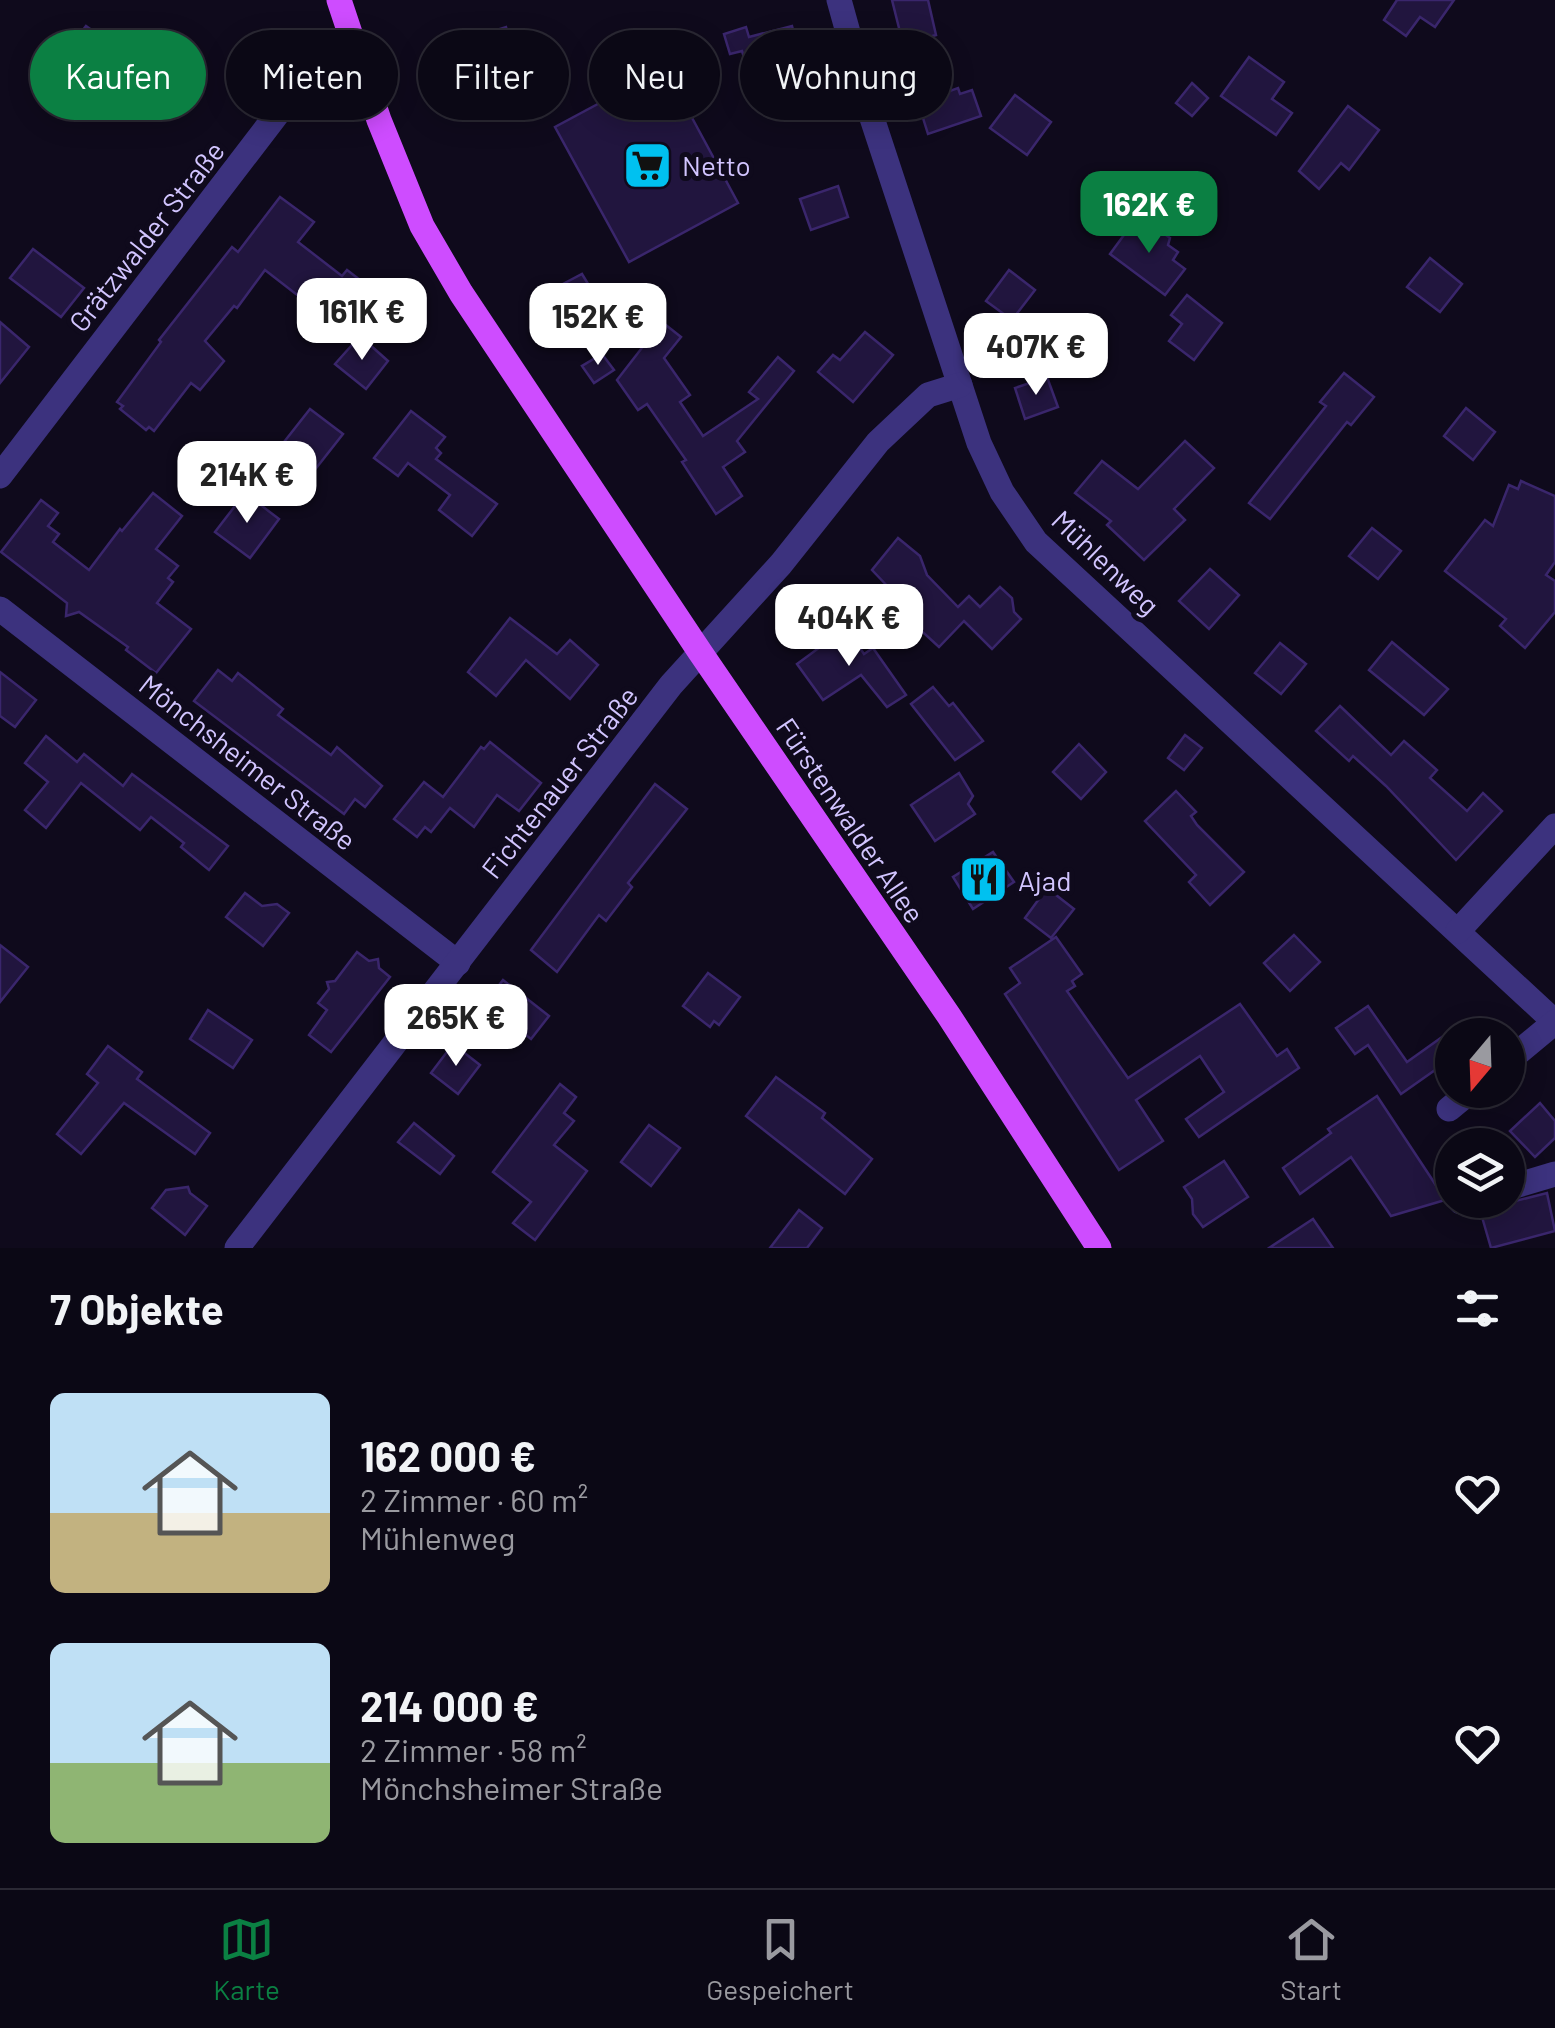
<!DOCTYPE html>
<html lang="de">
<head>
<meta charset="utf-8">
<style>
	body { margin:0; font-family:Barlow,sans-serif; background:#191622; color:#f1f3f6; height:100vh; display:flex; flex-direction:column; font-size:38px; white-space:nowrap }
	* { box-sizing:border-box; margin:0 }
	p { font-size:32px; color:#9a9aa0 }
	.icon { flex:none; width:55px; height:55px; fill:none; stroke:currentColor; stroke-width:2; stroke-linecap:round; stroke-linejoin:round }
	.map { position:relative; height:1248px; overflow:hidden }
	.panel { display:flex; flex-direction:column; background:#0b0815; flex:1 }
	.panel>* { flex:none }
	.top-card { position:absolute; left:30px; top:30px; width:1000px; height:90px; display:flex; gap:20px }
	.needle { width:65px; rotate:199deg }
	.tools { position:absolute; left:1435px; top:1018px; display:grid; gap:20px }
	.tools a { display:grid; place-items:center; width:90px; height:90px; border-radius:50%; background:#0b0815; box-shadow:0 5px 25px #0003,0 0 0 2px #2b2934; font-size:50px }
	.price { position:absolute; translate:-50% -85px; padding:0 22px; border-radius:20px; background:#fff; color:#222; font-size:32px; line-height:65px; filter:drop-shadow(0 2px 5px #0008) }
	.price::after { content:''; position:absolute; left:50%; top:60px; width:30px; height:22px; margin-left:-15px; background:inherit; clip-path:polygon(0 0,100% 0,50% 100%) }
	.price.on { background:#0b8043; color:#fff }
	ul { padding:0; list-style:none }
	li { display:flex; align-items:center; gap:30px; height:250px; padding:0 50px }
	li span { display:grid; place-items:center; flex:none; width:280px; height:200px; border-radius:15px; color:#555 }
	li>.icon { margin-inline-start:auto }
	span .icon { width:120px; height:120px; fill:#fffc; stroke-width:1 }
	li b { font-size:42px }
	h2 { display:flex; justify-content:space-between; align-items:center; height:120px; padding:0 50px; font-size:42px }
	.tag { padding:0 35px; border-radius:45px; background:#0b0815; box-shadow:0 5px 25px #0003,0 0 0 2px #2b2934; font-size:35px; line-height:90px }
	.tag.on { background:#0b8043; color:#fff }
	.tab-bar { display:flex; justify-content:space-around; align-items:center; height:140px; border-top:2px solid #2b2934; background:#0b0815; font-size:28px; color:#9a9aa0 }
	.tab-bar a { display:grid; justify-items:center; gap:5px }
	.tab-bar .on { color:#0b8043 }
	.map>svg:first-child { display:block }
</style>
</head>
<body>
<div class="map">
<svg width="1555" height="1248" viewBox="0 0 1555 1248">
	<rect width="100%" height="100%" fill="#0f0a1c"/>
	<!-- building -->
	<g fill="#21153e" stroke="#3a266c" stroke-width="2.5">
		<polygon points="892,0 928,0 936,35 903,44"/>
		<polygon points="1397,0 1454,0 1435,27 1420,17 1406,36 1384,20"/>
		<polygon points="86,26 116,47 88,86 58,62"/>
		<polygon points="792,26 805,73 801,74 805,84 777,92 766,68 749,73 742,51 730,54 724,34 746,27 749,37"/>
		<polygon points="506,27 516,60 469,76 458,42"/>
		<polygon points="657,53 738,203 629,262 555,127 622,91 609,67"/>
		<polygon points="1249,57 1284,82 1272,99 1292,113 1276,135 1221,96"/>
		<polygon points="1192,83 1208,98 1192,116 1176,103"/>
		<polygon points="958,88 960,94 972,90 981,116 928,134 918,102"/>
		<polygon points="1015,95 1051,122 1027,155 990,128"/>
		<polygon points="1348,106 1379,130 1349,170 1341,163 1319,189 1299,171"/>
		<polygon points="838,186 848,217 811,230 800,199"/>
		<polygon points="280,197 314,222 298,242 342,276 347,270 364,283 360,289 367,295 341,329 265,270 237,308 234,306 205,341 224,361 200,390 191,383 154,431 149,427 146,430 120,409 123,406 117,402 161,342 159,340 232,247 238,252"/>
		<polygon points="1135,220 1145,227 1152,225 1170,238 1168,245 1178,252 1173,260 1185,269 1165,295 1110,254"/>
		<polygon points="33,249 84,288 61,317 10,278"/>
		<polygon points="1430,258 1462,284 1440,312 1407,287"/>
		<polygon points="1009,270 1035,290 1012,320 986,301"/>
		<polygon points="582,274 593,292 574,303 563,284"/>
		<polygon points="1187,295 1222,323 1194,360 1169,341 1182,324 1171,315"/>
		<polygon points="0,322 29,347 0,383"/>
		<polygon points="662,322 681,337 664,358 690,395 680,402 703,436 758,399 749,392 778,357 794,371 737,441 745,452 723,467 742,496 716,514 682,462 686,460 647,404 638,410 617,380"/>
		<polygon points="865,332 893,355 853,402 818,372 833,355 840,360"/>
		<polygon points="360,336 388,361 366,389 335,364"/>
		<polygon points="602,354 614,370 594,383 582,366"/>
		<polygon points="1344,373 1374,397 1351,425 1347,422 1270,519 1249,503 1326,406 1320,402"/>
		<polygon points="1047,377 1058,407 1025,419 1015,388"/>
		<polygon points="1466,408 1495,432 1473,460 1444,436"/>
		<polygon points="310,409 343,434 306,481 273,456"/>
		<polygon points="411,411 445,437 436,448 441,453 436,459 497,504 472,536 439,510 450,495 408,463 398,476 374,458"/>
		<polygon points="1185,441 1214,468 1174,509 1185,520 1144,560 1107,525 1111,521 1075,493 1102,461 1138,489"/>
		<polygon points="1521,481 1555,496 1555,562 1546,575 1555,581 1555,612 1525,648 1500,626 1506,619 1445,571 1485,520 1493,526 1509,485 1518,489"/>
		<polygon points="153,493 182,516 156,549 178,566 168,578 173,582 157,603 191,629 156,673 126,650 128,647 79,612 66,616 67,603 1,552 41,500 58,513 48,526 59,534 53,542 89,570 120,529 122,531"/>
		<polygon points="245,493 279,519 250,558 215,532"/>
		<polygon points="1372,528 1401,551 1378,579 1349,556"/>
		<polygon points="898,538 920,556 927,575 958,607 969,596 980,607 1000,587 1012,598 1014,612 1021,619 992,649 964,621 939,647 902,613 898,618 881,604 892,591 872,570"/>
		<polygon points="1210,569 1239,595 1209,629 1179,601"/>
		<polygon points="510,618 557,654 570,640 598,665 570,699 526,660 496,696 468,672"/>
		<polygon points="846,628 864,654 873,648 906,695 887,707 861,675 823,700 797,664"/>
		<polygon points="1392,642 1448,689 1424,715 1369,670"/>
		<polygon points="1280,643 1306,664 1281,694 1255,673"/>
		<polygon points="218,670 232,681 238,673 283,709 278,715 331,755 337,747 382,786 365,807 355,799 344,814 194,701"/>
		<polygon points="0,672 36,700 15,727 0,716"/>
		<polygon points="933,687 949,706 953,703 983,741 955,760 911,704"/>
		<polygon points="1340,706 1391,755 1404,741 1437,770 1430,778 1467,811 1483,793 1502,811 1456,860 1386,786 1353,756 1349,761 1316,731"/>
		<polygon points="1185,735 1202,748 1184,770 1168,758"/>
		<polygon points="46,736 77,762 84,754 123,786 132,774 228,846 209,870 181,847 184,843 151,817 140,830 81,783 46,828 25,810 48,782 25,763"/>
		<polygon points="490,742 541,783 519,811 497,795 474,827 450,808 431,832 425,827 417,837 394,819 424,782 443,797 481,747 484,749"/>
		<polygon points="1079,744 1106,772 1081,799 1053,772"/>
		<polygon points="959,773 973,796 968,804 975,814 935,841 911,805"/>
		<polygon points="655,784 687,809 628,883 632,887 606,921 599,915 557,972 531,950"/>
		<polygon points="1176,791 1196,812 1191,816 1197,825 1244,872 1210,905 1189,882 1196,875 1145,821"/>
		<polygon points="993,852 1014,882 973,909 953,877"/>
		<polygon points="1047,888 1074,909 1051,938 1025,918"/>
		<polygon points="245,893 262,906 277,904 289,913 263,946 226,917"/>
		<polygon points="1294,935 1320,962 1290,991 1264,963"/>
		<polygon points="1056,937 1082,974 1072,981 1075,986 1067,991 1128,1078 1240,1004 1277,1056 1287,1049 1299,1068 1199,1137 1186,1119 1224,1092 1200,1056 1136,1100 1163,1141 1119,1170 1005,994 1020,983 1010,968"/>
		<polygon points="0,945 28,967 0,1002"/>
		<polygon points="357,952 369,961 378,959 379,968 390,977 331,1052 309,1035 327,1010 318,1003 329,989 327,982 335,981"/>
		<polygon points="708,973 740,997 719,1025 714,1021 710,1027 683,1006"/>
		<polygon points="503,980 549,1016 531,1039 485,1003"/>
		<polygon points="1368,1006 1407,1062 1452,1030 1452,1058 1401,1094 1368,1045 1355,1054 1336,1028"/>
		<polygon points="208,1010 252,1040 233,1068 190,1039"/>
		<polygon points="453,1044 480,1065 458,1094 431,1073"/>
		<polygon points="108,1046 142,1072 137,1079 210,1133 195,1154 124,1103 81,1154 57,1134 98,1083 87,1074"/>
		<polygon points="776,1077 825,1113 822,1118 872,1159 845,1194 746,1116"/>
		<polygon points="560,1084 576,1097 564,1113 574,1121 554,1145 587,1171 535,1240 513,1223 531,1202 493,1172"/>
		<polygon points="1377,1096 1445,1199 1445,1200 1391,1216 1351,1157 1300,1194 1283,1168 1331,1133 1328,1129"/>
		<polygon points="1540,1103 1555,1121 1555,1138 1535,1157 1510,1131"/>
		<polygon points="414,1123 454,1156 440,1174 398,1142"/>
		<polygon points="649,1125 680,1148 651,1186 621,1162"/>
		<polygon points="1224,1161 1248,1197 1203,1227 1193,1214 1192,1199 1184,1187"/>
		<polygon points="188,1187 190,1193 207,1206 185,1235 152,1208 166,1190"/>
		<polygon points="1547,1193 1555,1231 1491,1248 1480,1210"/>
		<polygon points="799,1210 822,1228 807,1248 770,1248"/>
		<polygon points="1313,1219 1333,1248 1269,1248"/>
	</g>
	<g fill="none" stroke-linecap="round" stroke-linejoin="round">
		<!-- minor -->
		<g stroke="#3c327e" stroke-width="25">
			<polyline points="839,0 871,115 979,443 1002,492 1036,542 1555,1022"/>
			<polyline points="0,476 311,70 356,54"/>
			<polyline points="0,609 458,963"/>
			<polyline points="1458,931 1555,826"/>
			<polyline points="1508,1061 1555,1022"/>
			<polyline points="1449,1109 1472,1090"/>
			<polyline points="1508,1188 1555,1174"/>
			<polyline points="1461,1202 1466,1200"/>
			<polyline points="237,1248 671,685 781,564 878,442 928,395 960,385"/>
		</g>
		<!-- major -->
		<polyline stroke="#ce4cff" stroke-width="25" points="339,0 379,120 422,226 461,293 700,652 949,1016 1099,1248"/>
	</g>
	<!-- icons -->
	<defs>
		<symbol id="supermarket-square" viewBox="-11 -11 22 22"><rect x="-9" y="-9" width="18" height="18" rx="4" fill="#00c1f0" stroke="#0f0a1c"/><path d="M-6-5.5h2.5l.6 2H6L4.5 2H-2.5L-4.4-4H-6ZM-1.5 3.2a1.3 1.3 0 1 0 .1 0ZM3 3.2a1.3 1.3 0 1 0 .1 0Z" fill="#111"/></symbol>
		<symbol id="restaurant-square" viewBox="-11 -11 22 22"><rect x="-9" y="-9" width="18" height="18" rx="4" fill="#00c1f0" stroke="#0f0a1c"/><path d="M-5-6h1v4h1v-4h1v4h1v-4h1v5L-1.5 .5V6h-2V.5L-5-1ZM5-6V6H3V1.5H1.5Q1.5-4 5-6Z" fill="#111"/></symbol>
	</defs>
	<g fill-rule="evenodd">
		<use href="#supermarket-square" x="620" y="138" width="55" height="55"/>
		<use href="#restaurant-square" x="956" y="852" width="55" height="55"/>
	</g>
	<g text-anchor="middle" dominant-baseline="central" stroke-width="10" stroke-linejoin="round" paint-order="stroke">
		<!-- poi labels -->
		<g font-size="28" fill="#d2c5ff" stroke="#0f0a1c" text-anchor="start">
			<text x="682" y="165">Netto</text>
			<text x="1018" y="880">Ajad</text>
		</g>
		<!-- street labels -->
		<g font-size="28" fill="#d2c5ff" stroke="#0f0a1c">
			<text transform="translate(146 236) rotate(-52)">Grätzwalder Straße</text>
			<text transform="translate(1106 562) rotate(44)">Mühlenweg</text>
			<text transform="translate(248 762) rotate(38)">Mönchsheimer Straße</text>
			<text transform="translate(559 782) rotate(-52)">Fichtenauer Straße</text>
			<text transform="translate(851 820) rotate(56)">Fürstenwalder Allee</text>
		</g>
	</g>
</svg>
<div class="tools">
<a><svg class="needle" viewBox="-14 -14 28 28"><path d="M0-13l5 13h-10z" fill="#e53935"/><path d="M0 13l5-13h-10z" fill="#9a9aa0"/></svg></a>
<a><svg class="icon" aria-label="layers" viewBox="0 0 24 24"><path d="M12 4l9 5-9 5-9-5zM3 14l9 5 9-5"/></svg></a>
</div>
<b class="price on" style="left:1149px;top:256px">162K €</b>
<b class="price" style="left:362px;top:363px">161K €</b>
<b class="price" style="left:598px;top:368px">152K €</b>
<b class="price" style="left:1036px;top:398px">407K €</b>
<b class="price" style="left:247px;top:526px">214K €</b>
<b class="price" style="left:849px;top:669px">404K €</b>
<b class="price" style="left:456px;top:1069px">265K €</b>
<div class="top-card">
<a class="tag on">Kaufen</a>
<a class="tag">Mieten</a>
<a class="tag">Filter</a>
<a class="tag">Neu</a>
<a class="tag">Wohnung</a>
</div>
</div>
<section class="panel">
<h2>7 Objekte<svg class="icon" aria-label="filters" viewBox="0 0 24 24"><path d="M4 7h16M4 17h16"/><circle cx="9" cy="7" r="2"/><circle cx="15" cy="17" r="2"/></svg></h2>
<ul>
<li><span style="background:linear-gradient(#bfe0f5 60%,#c2b280 0)"><svg class="icon" aria-label="home" viewBox="0 0 24 24"><path d="M3 11l9-7 9 7M6 9v11h12V9"/></svg></span><div><b>162 000 €</b><p>2 Zimmer · 60 m²</p><p>Mühlenweg</p></div><svg class="icon" aria-label="heart" viewBox="0 0 24 24"><path d="M12 20l-8-8c-3-5 5-10 8-4 3-6 11-1 8 4z"/></svg></li>
<li><span style="background:linear-gradient(#bfe0f5 60%,#8fb573 0)"><svg class="icon" aria-label="home" viewBox="0 0 24 24"><path d="M3 11l9-7 9 7M6 9v11h12V9"/></svg></span><div><b>214 000 €</b><p>2 Zimmer · 58 m²</p><p>Mönchsheimer Straße</p></div><svg class="icon" aria-label="heart" viewBox="0 0 24 24"><path d="M12 20l-8-8c-3-5 5-10 8-4 3-6 11-1 8 4z"/></svg></li>
</ul>
</section>
<nav class="tab-bar">
<a class="on"><svg class="icon" aria-label="map" viewBox="0 0 24 24"><path d="M3 6l6-2 6 2 6-2v14l-6 2-6-2-6 2zM9 4v14M15 6v14"/></svg>Karte</a>
<a><svg class="icon" aria-label="saved" viewBox="0 0 24 24"><path d="M7 4h10v16l-5-4-5 4z"/></svg>Gespeichert</a>
<a><svg class="icon" aria-label="home" viewBox="0 0 24 24"><path d="M3 11l9-7 9 7M6 9v11h12V9"/></svg>Start</a>
</nav>
</body>
</html>
